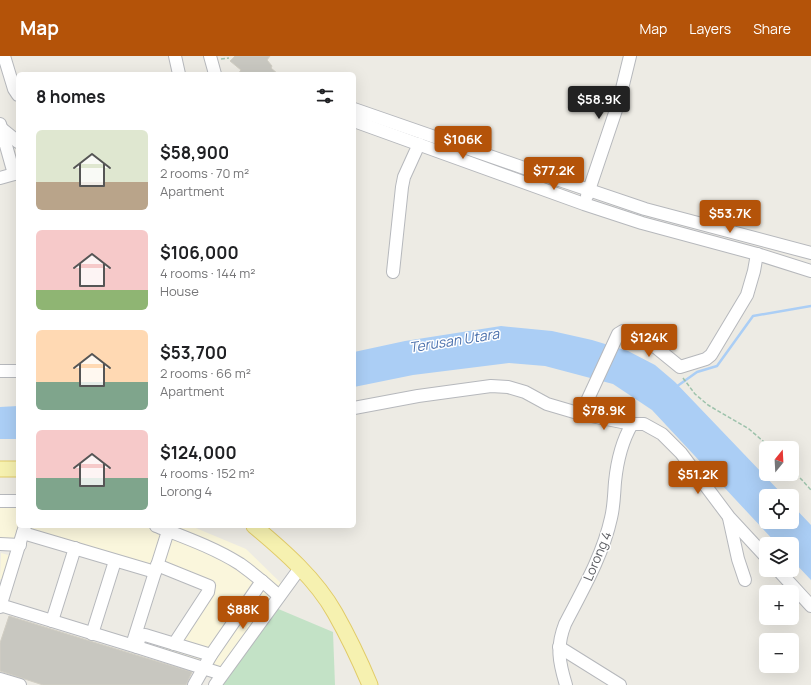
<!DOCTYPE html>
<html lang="en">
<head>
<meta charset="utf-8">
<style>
	body { margin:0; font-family:Manrope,sans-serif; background:#f6f6f6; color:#202124; height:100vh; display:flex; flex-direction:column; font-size:15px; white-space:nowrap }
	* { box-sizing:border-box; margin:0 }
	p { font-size:13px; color:#757577 }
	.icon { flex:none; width:22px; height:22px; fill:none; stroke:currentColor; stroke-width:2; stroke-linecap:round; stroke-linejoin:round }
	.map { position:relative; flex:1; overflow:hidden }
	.details { position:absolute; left:16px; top:16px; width:340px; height:456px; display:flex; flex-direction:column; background:#fff; border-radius:6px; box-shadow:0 4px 16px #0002 }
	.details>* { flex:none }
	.needle { width:26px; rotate:18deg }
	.buttons { position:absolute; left:759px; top:385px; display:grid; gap:8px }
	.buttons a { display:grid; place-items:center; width:40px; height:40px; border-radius:6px; background:#fff; box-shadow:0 4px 16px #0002; font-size:20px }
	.price { position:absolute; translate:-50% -34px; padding:0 9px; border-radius:4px; background:#b45309; color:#fff; font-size:13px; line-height:26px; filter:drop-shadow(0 1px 2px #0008) }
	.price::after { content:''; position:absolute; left:50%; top:24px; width:12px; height:9px; margin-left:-6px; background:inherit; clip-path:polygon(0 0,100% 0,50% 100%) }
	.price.selected { background:#222; color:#fff }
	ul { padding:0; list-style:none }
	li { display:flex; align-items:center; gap:12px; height:100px; padding:0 20px }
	li span { display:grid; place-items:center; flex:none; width:112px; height:80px; border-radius:6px; color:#555 }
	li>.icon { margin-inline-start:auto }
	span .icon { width:48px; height:48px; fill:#fffc; stroke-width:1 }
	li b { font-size:17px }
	h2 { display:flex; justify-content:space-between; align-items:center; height:48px; padding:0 20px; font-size:17px }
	header { display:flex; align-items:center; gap:24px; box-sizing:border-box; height:56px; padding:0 20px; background:#b45309; color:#fff }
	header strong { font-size:19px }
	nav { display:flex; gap:22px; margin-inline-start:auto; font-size:14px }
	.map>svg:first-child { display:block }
</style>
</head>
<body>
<header>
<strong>Map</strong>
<nav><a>Map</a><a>Layers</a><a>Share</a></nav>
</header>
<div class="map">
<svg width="811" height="629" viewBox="0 0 811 629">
	<rect width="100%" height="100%" fill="#edebe4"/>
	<!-- commercial -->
	<g fill="#faf6dc">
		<polygon points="0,439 18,439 18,470 191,470 246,493 288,534 230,615 163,593 206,531 160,512 27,481 0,490"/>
		<polygon points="1,497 12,500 5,524 0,523"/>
	</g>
	<!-- green -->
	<polygon fill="#c3e2c6" points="276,552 333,576 335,629 221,629"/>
	<!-- water -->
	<g fill="#abcef5">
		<polygon points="501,270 552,275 592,284 628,295 655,309 675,326 784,440 766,440 766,466 792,466 792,449 811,469 811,524 792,504 792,488 777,488 652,354 613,328 545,310 509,307 413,319 354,331 354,296 405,285"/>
		<polygon points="18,350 18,383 0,383 0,351"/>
	</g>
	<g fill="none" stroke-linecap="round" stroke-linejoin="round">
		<!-- stream -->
		<polyline stroke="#abcef5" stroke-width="2.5" points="676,331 697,316 717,310 753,260 811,250"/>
	</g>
	<!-- building -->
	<g fill="#c8c7c0" stroke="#d1cec3">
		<polygon points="235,0 270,0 267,4 272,10 271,12 278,18 238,18 241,14 230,5"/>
		<polygon points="9,560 90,585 192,616 186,629 43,629 0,615 0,587"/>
	</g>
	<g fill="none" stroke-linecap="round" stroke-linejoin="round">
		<defs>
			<g id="minor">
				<polyline points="4,0 14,33 18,39"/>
				<polyline points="175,0 179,18"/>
				<polyline points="210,0 215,18"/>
				<polyline points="354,53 527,113 645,153 811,197"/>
				<polyline points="354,65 584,148 642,167 757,198 811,215"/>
				<polyline points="0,68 14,118"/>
				<polyline points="2,73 18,86"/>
				<polyline points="0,122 18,117"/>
				<polyline points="587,140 619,45 630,0"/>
				<polyline points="393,216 402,131 404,121 419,88"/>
				<polyline points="0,315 18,315"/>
				<polyline points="354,352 418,340 491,330 508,331 525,336 547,348 581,358 632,368 644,368 662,378 681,397 729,461 766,501"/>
				<polyline points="581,358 618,278 623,275 653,289 680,311 706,303 711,299 747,239 754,215 757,198"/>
				<polyline points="0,445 18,445"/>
				<polyline points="729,462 738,503 745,524"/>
				<path d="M156 470C184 481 215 492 240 508 254 518 267 529 279 540"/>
				<polyline points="23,477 155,516"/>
				<polyline points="0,488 20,489"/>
				<polyline points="157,509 209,530 208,536 174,588"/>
				<polyline points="778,514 811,550"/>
				<polyline points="0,549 137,591 222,618"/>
				<polyline points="0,551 25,470"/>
				<polyline points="52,565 75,492"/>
				<polyline points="92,578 115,505"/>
				<polyline points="132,589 168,475"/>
				<polyline points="137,591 140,580 145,579 211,599"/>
				<polyline points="559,591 620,629"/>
				<polyline points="0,623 20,629"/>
				<polyline points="194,629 211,599 262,525"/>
				<polyline points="215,629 300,512"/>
				<path d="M566 629C559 606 556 591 565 568 582 535 603 499 611 462 614 450 614 438 615 426 617 406 622 385 632 368"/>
			</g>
			<g id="major">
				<polyline points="0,413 18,413"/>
				<path d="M254 470C284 495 316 523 335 557 348 580 360 605 370 629"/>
			</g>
		</defs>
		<!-- minor casing -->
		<use href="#minor" stroke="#b6b8bc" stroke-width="14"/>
		<!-- major casing -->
		<use href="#major" stroke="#e1cb68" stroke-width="17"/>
		<!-- path -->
		<g stroke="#9dc2ab" stroke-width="1.5" stroke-dasharray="4 2" stroke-linecap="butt">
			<polyline points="221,3 229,2"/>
			<polyline points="683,322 695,338 708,349 749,373 771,392"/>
			<polyline points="792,413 811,434"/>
		</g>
		<!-- minor -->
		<use href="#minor" stroke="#fff" stroke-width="12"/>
		<!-- major -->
		<use href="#major" stroke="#f6f1b0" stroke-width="15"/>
	</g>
	<g text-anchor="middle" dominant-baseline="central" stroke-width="3" stroke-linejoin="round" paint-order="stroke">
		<!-- street labels -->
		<g font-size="13" fill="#5c5e63" stroke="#fff">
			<text transform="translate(597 500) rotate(-67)">Lorong 4</text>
		</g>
		<!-- water labels -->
		<g font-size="14" font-style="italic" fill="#4e73ae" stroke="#fff">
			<text transform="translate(454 284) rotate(-9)">Terusan Utara</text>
		</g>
	</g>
</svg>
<div class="buttons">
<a><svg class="needle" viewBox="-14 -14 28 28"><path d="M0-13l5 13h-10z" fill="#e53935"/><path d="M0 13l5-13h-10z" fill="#757577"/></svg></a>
<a><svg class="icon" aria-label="locate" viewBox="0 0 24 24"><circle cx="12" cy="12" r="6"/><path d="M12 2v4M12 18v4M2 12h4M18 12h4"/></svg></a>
<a><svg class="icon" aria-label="layers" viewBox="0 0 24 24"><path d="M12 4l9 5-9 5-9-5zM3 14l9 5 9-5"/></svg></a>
<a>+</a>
<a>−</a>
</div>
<b class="price selected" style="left:599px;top:64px">$58.9K</b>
<b class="price" style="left:463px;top:104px">$106K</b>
<b class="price" style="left:554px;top:135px">$77.2K</b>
<b class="price" style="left:730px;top:178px">$53.7K</b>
<b class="price" style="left:649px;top:302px">$124K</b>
<b class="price" style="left:604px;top:375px">$78.9K</b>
<b class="price" style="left:698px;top:439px">$51.2K</b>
<b class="price" style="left:243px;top:574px">$88K</b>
<section class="details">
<h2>8 homes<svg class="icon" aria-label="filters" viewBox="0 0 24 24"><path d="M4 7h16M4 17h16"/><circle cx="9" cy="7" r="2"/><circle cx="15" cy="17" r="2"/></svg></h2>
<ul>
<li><span style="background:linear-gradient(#dfe7d0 65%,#b9a48a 0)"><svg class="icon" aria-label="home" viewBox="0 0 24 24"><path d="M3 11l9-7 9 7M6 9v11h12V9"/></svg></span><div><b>$58,900</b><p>2 rooms · 70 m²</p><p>Apartment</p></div></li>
<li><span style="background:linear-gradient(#f6c9c9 75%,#8fb573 0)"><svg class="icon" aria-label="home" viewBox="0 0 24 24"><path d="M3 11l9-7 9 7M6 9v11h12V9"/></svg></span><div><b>$106,000</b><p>4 rooms · 144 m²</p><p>House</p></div></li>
<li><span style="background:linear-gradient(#ffd9b3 65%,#7fa58c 0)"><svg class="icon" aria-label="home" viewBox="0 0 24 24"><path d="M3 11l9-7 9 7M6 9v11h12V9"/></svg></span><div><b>$53,700</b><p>2 rooms · 66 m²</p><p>Apartment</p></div></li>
<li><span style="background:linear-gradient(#f6c9c9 60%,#7fa58c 0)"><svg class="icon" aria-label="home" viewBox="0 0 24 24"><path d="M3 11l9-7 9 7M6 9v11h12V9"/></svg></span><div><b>$124,000</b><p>4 rooms · 152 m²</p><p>Lorong 4</p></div></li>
</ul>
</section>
</div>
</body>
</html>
